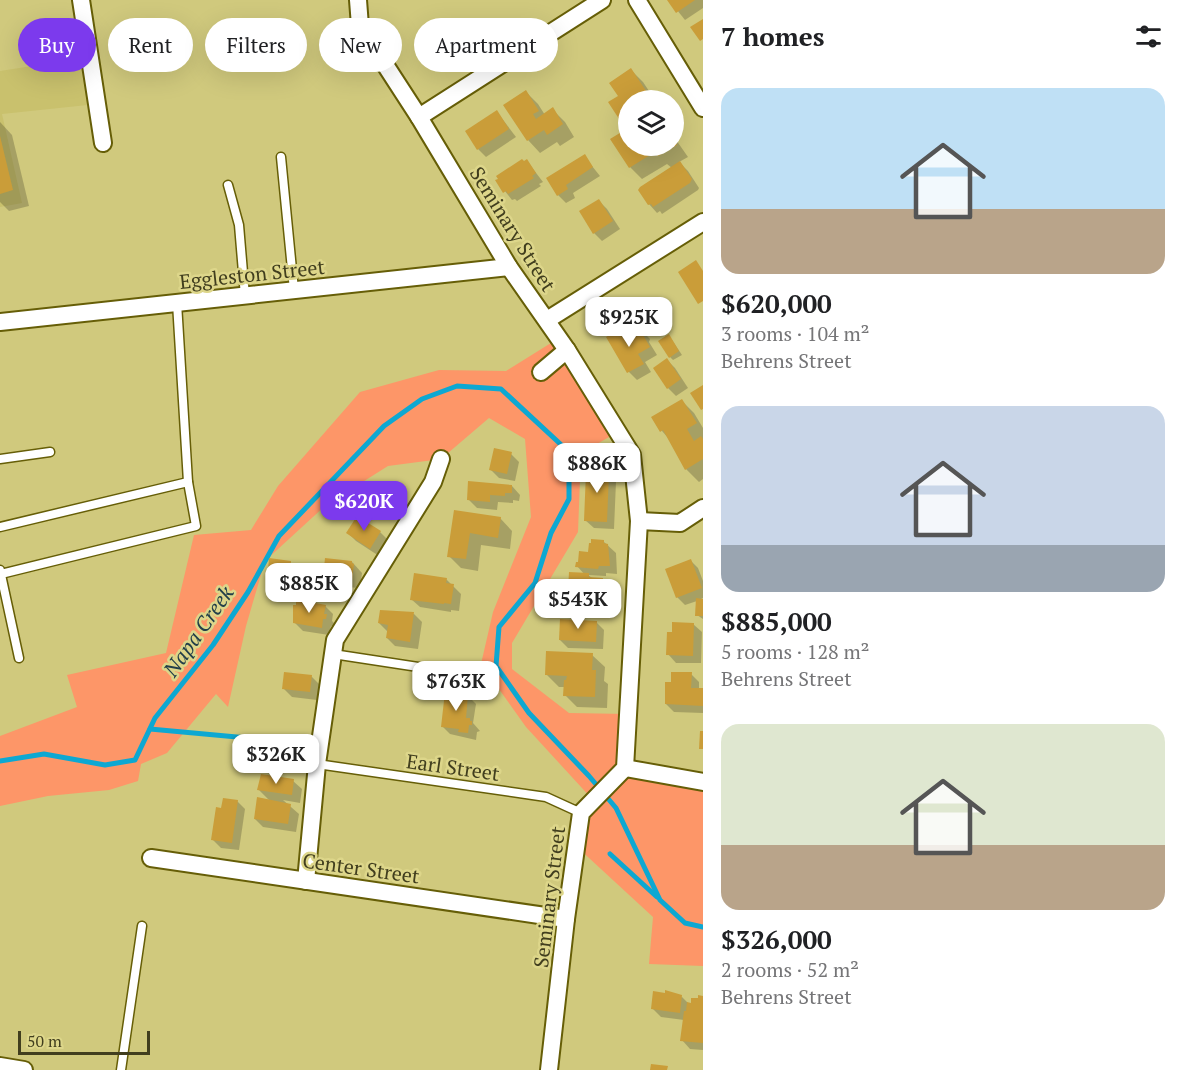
<!DOCTYPE html>
<html lang="en">
<head>
<meta charset="utf-8">
<style>
	body { margin:0; font-family:"PT Serif",serif; background:#f6f6f6; color:#202124; height:100vh; display:flex; flex-direction:column; font-size:22px; white-space:nowrap }
	* { box-sizing:border-box; margin:0 }
	p { font-size:20px; color:#757577 }
	.icon { flex:none; width:33px; height:33px; fill:none; stroke:currentColor; stroke-width:2; stroke-linecap:round; stroke-linejoin:round }
	.map { position:relative; flex:1; overflow:hidden }
	.side { display:flex; flex-direction:column; background:#fff; width:480px }
	.side>* { flex:none }
	.top-card { position:absolute; left:18px; top:18px; width:570px; height:54px; display:flex; gap:12px }
	.buttons { position:absolute; left:618px; top:90px; display:grid; gap:12px }
	.buttons a { display:grid; place-items:center; width:66px; height:66px; border-radius:50%; background:#fff; box-shadow:0 6px 24px #0002; font-size:30px }
	.scale { position:absolute; left:18px; bottom:15px; width:132px; box-sizing:border-box; padding-left:6px; border:3px solid #413e1e; border-top:0; font-size:16px; line-height:21px; white-space:nowrap; color:#413e1e; -webkit-text-stroke:4px #ddd68a; paint-order:stroke }
	.price { position:absolute; translate:-50% -51px; padding:0 14px; border-radius:12px; background:#fff; color:#222; font-size:20px; line-height:39px; filter:drop-shadow(0 2px 3px #0008) }
	.price::after { content:''; position:absolute; left:50%; top:36px; width:18px; height:14px; margin-left:-9px; background:inherit; clip-path:polygon(0 0,100% 0,50% 100%) }
	.price.active { background:#7c3aed; color:#fff }
	ul { padding:0; list-style:none }
	li { display:grid; align-content:center; gap:12px; height:318px; padding:0 18px }
	li span { display:grid; place-items:center; height:186px; border-radius:18px; color:#555 }
	li>.icon { margin-inline-start:auto }
	span .icon { width:108px; height:108px; fill:#fffc; stroke-width:1 }
	li b { font-size:26px }
	h2 { display:flex; justify-content:space-between; align-items:center; height:72px; padding:0 18px; font-size:26px }
	.chip { padding:0 21px; border-radius:27px; background:#fff; box-shadow:0 6px 24px #0002; font-size:21px; line-height:54px }
	.chip.active { background:#7c3aed; color:#fff }
	main { display:flex; flex:1; min-height:0 }
	.map>svg:first-child { display:block }
</style>
</head>
<body>
<main>
<div class="map">
<svg width="703" height="1070" viewBox="0 0 703 1070">
	<rect width="100%" height="100%" fill="#d0c97d"/>
	<!-- built -->
	<polygon fill="#c9c16d" points="90,57 97,104 2,114 22,203 0,207 0,71"/>
	<!-- green -->
	<polygon fill="#fd9668" points="559,338 618,432 581,453 578,532 512,643 512,669 569,713 628,714 625,768 703,782 703,966 649,964 653,917 576,846 593,800 526,727 481,664 493,612 531,517 525,439 489,418 441,459 388,466 326,505 265,561 246,626 228,707 216,694 167,753 141,764 138,781 109,790 48,796 0,806 0,736 77,707 67,675 166,653 194,535 251,530 278,486 360,392 439,370 506,371"/>
	<!-- shadow -->
	<g fill="#0003">
		<polygon points="669,0 703,0 703,8 685,20"/>
		<polygon points="631,70 643,82 655,100 628,100 628,129 624,124 620,96"/>
		<polygon points="526,92 538,104 545,115 552,109 565,122 574,137 560,146 557,142 540,153 528,140 505,105"/>
		<polygon points="497,112 516,137 486,157 478,149 467,132"/>
		<polygon points="0,122 12,135 29,206 9,211 0,202"/>
		<polygon points="628,129 628,146 674,146 674,137 688,157 679,162 688,171 699,188 698,190 662,214 660,211 657,213 649,204 672,168 667,164 642,179 630,167 613,139"/>
		<polygon points="584,156 600,176 573,193 575,198 566,203 558,195"/>
		<polygon points="527,161 543,182 539,184 541,186 517,201 515,199 512,200 497,181"/>
		<polygon points="599,201 607,209 620,229 602,241 594,233"/>
		<polygon points="642,331 650,339 649,342 657,355 645,362 651,372 637,380 629,372 608,338 622,333 626,338"/>
		<polygon points="672,340 682,355 673,360 670,357"/>
		<polygon points="667,360 675,368 688,388 676,396 668,388"/>
		<polygon points="682,401 694,413 703,428 703,479 699,482 686,469 670,440 662,431 653,418"/>
		<polygon points="511,454 519,462 515,481 499,478 491,470"/>
		<polygon points="606,465 614,473 614,480 616,482 614,529 594,528 585,520 593,474"/>
		<polygon points="512,486 520,495 519,501 513,500 513,503 498,502 497,510 477,508 469,500"/>
		<polygon points="456,512 500,518 512,531 510,549 481,545 478,571 461,568 449,556"/>
		<polygon points="358,518 380,532 388,540 379,556 356,541 348,533"/>
		<polygon points="604,542 616,553 617,574 606,573 606,576 588,575 592,578 603,579 611,587 610,612 590,610 590,616 576,616 568,608 585,575 577,566"/>
		<polygon points="690,560 698,568 703,581 703,598 699,600 703,600 703,619 697,615 697,601 685,605 677,597"/>
		<polygon points="290,562 299,570 296,592 277,590 268,582"/>
		<polygon points="352,562 362,573 360,588 332,586 324,578"/>
		<polygon points="446,579 461,594 459,611 451,610 451,612 420,607 411,599"/>
		<polygon points="325,606 333,614 332,621 335,624 334,627 331,626 329,635 303,631 295,623"/>
		<polygon points="414,614 422,622 418,649 395,646 387,638 388,632 379,623"/>
		<polygon points="596,622 604,630 603,649 568,648 560,640"/>
		<polygon points="693,624 702,632 701,663 676,663 668,654"/>
		<polygon points="592,655 605,667 604,681 608,684 607,708 577,707 565,695 565,687 559,687 547,675"/>
		<polygon points="691,674 699,682 699,690 703,690 703,713 674,712 666,704 672,684"/>
		<polygon points="311,676 319,684 317,700 292,697 284,689"/>
		<polygon points="468,696 476,704 473,723 480,731 477,732 476,740 450,734 442,726"/>
		<polygon points="293,781 302,789 300,803 283,800 299,814 296,832 263,827 255,819 270,801 259,790"/>
		<polygon points="237,801 245,809 239,850 221,848 213,840 222,810"/>
		<polygon points="682,997 689,1004 703,998 703,1050 690,1049 682,1040 684,1020 661,1017 653,1009"/>
	</g>
	<g fill="none" stroke-linecap="round" stroke-linejoin="round">
		<!-- stream -->
		<g stroke="#0da8d2" stroke-width="5">
			<polyline points="150,729 270,740"/>
			<polyline points="0,761 44,754 105,765 135,760 155,718 213,645 248,592 279,536 384,426 422,399 457,386 501,389 569,452 569,499 551,533 535,583 499,627 496,666 529,713 589,776 616,808 660,900 685,923 703,927"/>
			<polyline points="610,854 657,897"/>
		</g>
	</g>
	<!-- building -->
	<g fill="#ca9d39">
		<polygon points="667,0 695,0 676,13"/>
		<polygon points="703,19 703,39 700,41 690,27"/>
		<polygon points="631,68 648,94 645,95 648,100 628,100 628,121 623,125 608,102 618,96 609,83"/>
		<polygon points="526,90 539,111 533,114 536,119 553,107 563,124 547,135 544,130 527,141 503,105"/>
		<polygon points="497,110 509,129 477,150 465,131"/>
		<polygon points="628,128 628,146 674,146 674,140 677,145 658,156 655,152 629,168 610,139"/>
		<polygon points="0,136 13,190 0,194"/>
		<polygon points="585,154 593,167 566,185 568,189 557,196 546,178"/>
		<polygon points="522,159 524,161 527,159 536,173 532,176 534,178 508,194 506,191 503,193 495,180 498,179 496,176"/>
		<polygon points="680,161 692,179 690,183 653,207 651,204 648,205 638,190 640,187"/>
		<polygon points="599,199 613,221 593,234 579,211"/>
		<polygon points="696,260 703,271 703,301 698,304 678,272"/>
		<polygon points="635,327 642,329 642,333 650,347 638,354 644,364 627,373 606,337 618,330 620,333 622,332 625,337 634,331"/>
		<polygon points="669,334 679,351 669,358 658,341"/>
		<polygon points="667,358 681,379 667,389 653,368"/>
		<polygon points="703,385 703,409 701,410 690,393"/>
		<polygon points="682,399 697,423 687,429 694,441 701,436 703,439 703,459 685,470 663,430 660,432 651,417"/>
		<polygon points="494,448 512,452 507,474 489,470"/>
		<polygon points="592,463 607,464 606,473 609,473 607,522 584,521 586,472 592,472"/>
		<polygon points="468,481 512,485 512,493 505,493 505,496 490,495 490,502 467,500"/>
		<polygon points="454,510 501,517 498,538 470,533 466,559 447,557"/>
		<polygon points="357,516 381,531 370,549 346,533"/>
		<polygon points="591,539 604,540 604,543 608,544 610,566 599,566 598,569 575,567 576,562 578,562 579,551 588,552 589,543 591,543"/>
		<polygon points="269,558 291,561 289,585 267,583"/>
		<polygon points="325,558 352,561 352,563 354,564 352,580 323,578"/>
		<polygon points="691,559 702,588 676,598 665,569"/>
		<polygon points="569,572 589,573 589,577 603,578 602,604 582,603 582,609 567,608"/>
		<polygon points="414,573 447,578 446,583 454,584 451,604 444,603 444,604 410,600"/>
		<polygon points="696,598 703,599 703,616 695,616"/>
		<polygon points="304,601 326,605 324,614 327,614 326,619 323,619 322,628 293,623 293,605 296,605 296,602"/>
		<polygon points="380,610 414,612 410,642 386,638 388,625 378,623"/>
		<polygon points="560,619 597,621 596,642 559,640"/>
		<polygon points="672,622 694,623 693,656 666,655 667,632 672,632"/>
		<polygon points="546,651 593,653 592,670 596,670 595,697 563,696 564,680 566,680 567,676 545,675"/>
		<polygon points="284,672 312,675 310,692 282,689"/>
		<polygon points="671,672 692,672 691,688 703,688 703,706 665,704 665,682 671,682"/>
		<polygon points="445,692 468,695 466,718 470,718 470,721 472,721 472,725 469,725 468,733 458,732 459,729 441,727"/>
		<polygon points="700,731 703,731 703,749 699,749"/>
		<polygon points="261,774 294,779 292,795 257,790"/>
		<polygon points="257,797 291,804 288,824 254,819"/>
		<polygon points="223,798 238,800 232,843 211,840 216,807 221,808"/>
		<polygon points="665,990 682,995 680,1013 651,1009 653,991 665,993"/>
		<polygon points="698,995 703,996 703,1043 680,1041 684,1011 686,1011 687,1002 691,1003 691,998 698,998"/>
		<polygon points="651,1064 668,1066 667,1070 650,1070"/>
	</g>
	<g fill="none" stroke-linecap="round" stroke-linejoin="round">
		<defs>
			<g id="service">
				<polyline points="281,157 294,290"/>
				<polyline points="228,185 239,225 245,296"/>
				<polyline points="0,459 50,452"/>
				<polyline points="0,527 188,482"/>
				<polyline points="0,570 19,658"/>
				<polyline points="1,574 196,526 188,482 177,303"/>
				<polyline points="333,654 464,674"/>
				<polyline points="317,764 546,797 581,813"/>
				<polyline points="121,1070 142,926"/>
			</g>
			<g id="minor">
				<polyline points="81,0 103,143"/>
				<polyline points="358,0 360,26 419,117 509,267 567,350 632,455 639,521 625,768 581,813 566,919 549,1070"/>
				<polyline points="637,0 703,108"/>
				<polyline points="419,117 602,0"/>
				<polyline points="547,320 703,222"/>
				<polyline points="0,322 509,267"/>
				<polyline points="541,372 567,350"/>
				<polyline points="639,521 680,523 703,508"/>
				<polyline points="625,768 703,782"/>
				<polyline points="151,858 566,919"/>
				<polyline points="306,881 317,764 335,640 433,482 441,459"/>
				<polyline points="0,1066 24,1070"/>
			</g>
		</defs>
		<!-- service casing -->
		<use href="#service" stroke="#665e07" stroke-width="11"/>
		<!-- minor casing -->
		<use href="#minor" stroke="#665e07" stroke-width="20"/>
		<!-- service -->
		<use href="#service" stroke="#fff" stroke-width="8"/>
		<!-- minor -->
		<use href="#minor" stroke="#fff" stroke-width="16"/>
	</g>
	<g text-anchor="middle" dominant-baseline="central" stroke-width="5" stroke-linejoin="round" paint-order="stroke">
		<!-- street labels -->
		<g font-size="20" fill="#413e1e" stroke="#ddd68a">
			<text transform="translate(513 229) rotate(58)">Seminary Street</text>
			<text transform="translate(252 274) rotate(-6)">Eggleston Street</text>
			<text transform="translate(453 767) rotate(8)">Earl Street</text>
			<text transform="translate(361 868) rotate(8)">Center Street</text>
			<text transform="translate(549 897) rotate(-83)">Seminary Street</text>
		</g>
		<!-- water labels -->
		<g font-size="21" font-style="italic" fill="#233f49" stroke="#ddd68a">
			<text transform="translate(198 631) rotate(-55)">Napa Creek</text>
		</g>
	</g>
</svg>
<div class="buttons">
<a><svg class="icon" aria-label="layers" viewBox="0 0 24 24"><path d="M12 4l9 5-9 5-9-5zM3 14l9 5 9-5"/></svg></a>
</div>
<div class="scale">50 m</div>
<b class="price" style="left:629px;top:348px">$925K</b>
<b class="price" style="left:597px;top:494px">$886K</b>
<b class="price active" style="left:364px;top:532px">$620K</b>
<b class="price" style="left:309px;top:614px">$885K</b>
<b class="price" style="left:578px;top:630px">$543K</b>
<b class="price" style="left:456px;top:712px">$763K</b>
<b class="price" style="left:276px;top:785px">$326K</b>
<div class="top-card">
<a class="chip active">Buy</a>
<a class="chip">Rent</a>
<a class="chip">Filters</a>
<a class="chip">New</a>
<a class="chip">Apartment</a>
</div>
</div>
<section class="side">
<h2>7 homes<svg class="icon" aria-label="filters" viewBox="0 0 24 24"><path d="M4 7h16M4 17h16"/><circle cx="9" cy="7" r="2"/><circle cx="15" cy="17" r="2"/></svg></h2>
<ul>
<li><span style="background:linear-gradient(#bfe0f5 65%,#b9a48a 0)"><svg class="icon" aria-label="home" viewBox="0 0 24 24"><path d="M3 11l9-7 9 7M6 9v11h12V9"/></svg></span><div><b>$620,000</b><p>3 rooms · 104 m²</p><p>Behrens Street</p></div></li>
<li><span style="background:linear-gradient(#c9d6e8 75%,#9aa5b1 0)"><svg class="icon" aria-label="home" viewBox="0 0 24 24"><path d="M3 11l9-7 9 7M6 9v11h12V9"/></svg></span><div><b>$885,000</b><p>5 rooms · 128 m²</p><p>Behrens Street</p></div></li>
<li><span style="background:linear-gradient(#dfe7d0 65%,#b9a48a 0)"><svg class="icon" aria-label="home" viewBox="0 0 24 24"><path d="M3 11l9-7 9 7M6 9v11h12V9"/></svg></span><div><b>$326,000</b><p>2 rooms · 52 m²</p><p>Behrens Street</p></div></li>
</ul>
</section>
</main>
</body>
</html>
